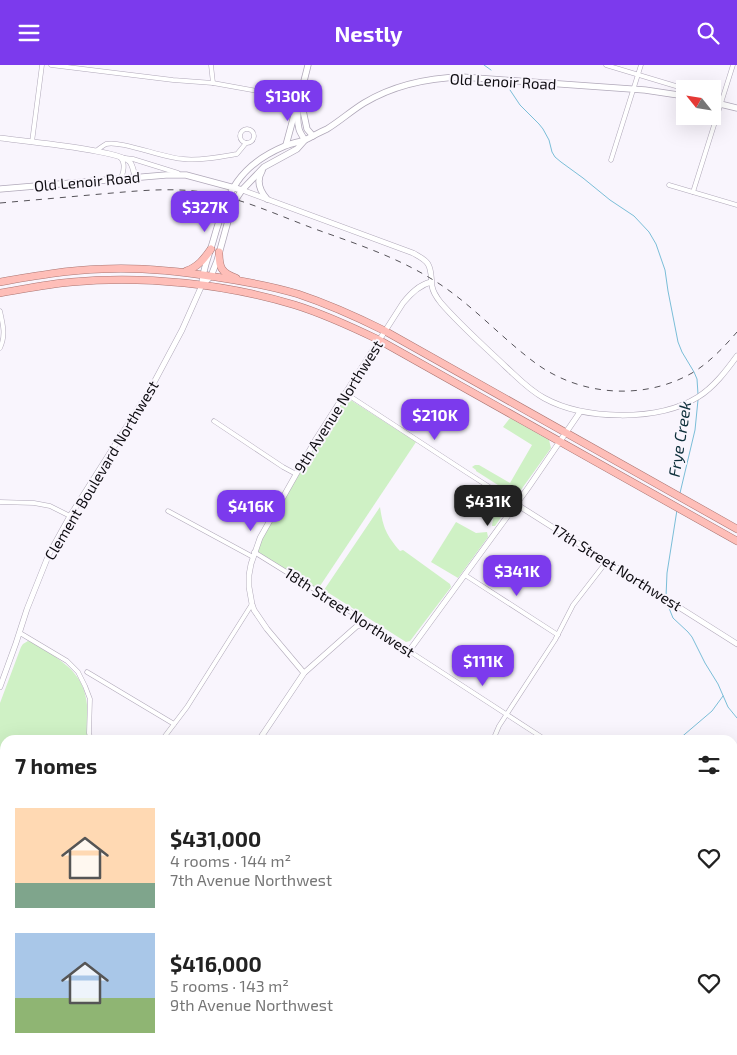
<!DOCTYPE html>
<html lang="en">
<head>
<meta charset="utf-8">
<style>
	body { margin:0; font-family:"Exo 2",sans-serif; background:#f6f6f6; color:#222; height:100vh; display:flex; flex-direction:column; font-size:19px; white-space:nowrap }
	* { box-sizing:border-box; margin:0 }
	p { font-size:16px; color:#767676 }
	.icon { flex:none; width:28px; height:28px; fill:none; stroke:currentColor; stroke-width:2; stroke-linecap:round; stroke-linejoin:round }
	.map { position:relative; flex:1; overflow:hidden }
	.panel { position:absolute; left:0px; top:670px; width:738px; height:320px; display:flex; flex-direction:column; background:#fff; border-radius:15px 15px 0 0; box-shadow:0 5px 20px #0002 }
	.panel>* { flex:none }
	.needle { width:32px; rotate:300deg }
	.fabs { position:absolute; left:676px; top:15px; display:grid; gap:10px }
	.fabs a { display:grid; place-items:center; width:45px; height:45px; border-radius:0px; background:#fff; box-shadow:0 5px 20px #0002; font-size:25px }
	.price { position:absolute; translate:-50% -42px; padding:0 11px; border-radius:10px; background:#7c3aed; color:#fff; font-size:16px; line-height:32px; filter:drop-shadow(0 1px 2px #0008) }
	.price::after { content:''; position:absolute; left:50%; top:30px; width:15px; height:11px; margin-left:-8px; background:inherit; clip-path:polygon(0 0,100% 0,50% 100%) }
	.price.on { background:#222; color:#fff }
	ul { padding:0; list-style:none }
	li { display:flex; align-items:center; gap:15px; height:125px; padding:0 15px }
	li span { display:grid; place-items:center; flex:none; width:140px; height:100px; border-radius:0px; color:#555 }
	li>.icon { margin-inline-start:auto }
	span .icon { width:60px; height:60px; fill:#fffc; stroke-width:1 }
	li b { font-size:21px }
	h2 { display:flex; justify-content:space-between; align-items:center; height:60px; padding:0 15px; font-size:21px }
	header { display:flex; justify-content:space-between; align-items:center; height:65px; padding:0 15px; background:#7c3aed; color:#fff; font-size:22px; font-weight:700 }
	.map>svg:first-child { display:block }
</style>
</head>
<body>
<header><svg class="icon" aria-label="menu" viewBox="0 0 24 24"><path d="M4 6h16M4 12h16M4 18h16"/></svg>Nestly<svg class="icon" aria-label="search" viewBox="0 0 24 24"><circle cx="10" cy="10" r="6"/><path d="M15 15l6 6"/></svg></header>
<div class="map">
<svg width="737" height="990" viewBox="0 0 737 990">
	<rect width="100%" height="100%" fill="#f9f5fd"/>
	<!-- green -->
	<g fill="#cff1c5">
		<path d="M346 332 416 377 318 524 256 486C281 432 314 381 346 332Z"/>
		<path d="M510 353 549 375 551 383 518 429C512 434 508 430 502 427L501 422 476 406V405L472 402 475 400H479L510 418 532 380 503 362Z"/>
		<polygon points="496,433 509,441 495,461 492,461"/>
		<path d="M380 442C383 462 386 470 400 486L403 485 450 519 451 522 410 576 406 577 324 525Z"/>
		<polygon points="456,457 476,468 487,467 488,472 458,513 431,497"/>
		<path d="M28 576 32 577C58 594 84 605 87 640 88 652 85 663 88 675H5V985H127L126 990H0V638L21 582 23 579Z"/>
	</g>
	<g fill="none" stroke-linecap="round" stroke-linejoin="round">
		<!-- stream -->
		<g stroke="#7bbed8" stroke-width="1">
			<polyline points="484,0 491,5"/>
			<polyline points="510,25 520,40 539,59 543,64 549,75 552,87 555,92 561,97 583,113 610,135 634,151 649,167 656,179 665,205 668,226 678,277 682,287 694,307 697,314 698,329"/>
			<polyline points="680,428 695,365 698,335"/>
			<polyline points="666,532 667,508 677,445"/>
			<polyline points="667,538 673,553 688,567 692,572 705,598 718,619 728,642 737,653"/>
			<polyline points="678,675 712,646 723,631"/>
		</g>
		<defs>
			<g id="minor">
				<polyline points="51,0 173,15 213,18 263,27 290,37 300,34"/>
				<polyline points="211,0 213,18"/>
				<polyline points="606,0 679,22 685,27"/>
				<circle cx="247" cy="71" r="7"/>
				<polyline points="32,77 42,0"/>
				<path d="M96 86C99 84 102 81 106 79 120 75 164 93 183 94 200 96 220 92 237 89L246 78"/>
				<path d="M120 92C126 98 124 106 121 113"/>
				<polyline points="125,93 133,94 178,108"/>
				<polyline points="611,95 641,0"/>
				<polyline points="669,120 737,140"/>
				<polyline points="693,127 733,0"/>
				<path d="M0 246C3 259 6 271 0 283"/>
				<polyline points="345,328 466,407 516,439"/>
				<polyline points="214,356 283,402 296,409"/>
				<polyline points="0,437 34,438 50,441 70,451"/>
				<polyline points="168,446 253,492"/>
				<polyline points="254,487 359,552 364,559"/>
				<polyline points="465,510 558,570"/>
				<polyline points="20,568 67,596 78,607 85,621 90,634 89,668 91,675"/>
				<polyline points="409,586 546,675"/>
				<polyline points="87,607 174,659"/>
				<polyline points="162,675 187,642 252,539"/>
				<polyline points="493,675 499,661 555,575 573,540 607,496"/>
				<polyline points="732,767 737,759"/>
				<polyline points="732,899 734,897"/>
				<polyline points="732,922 737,925"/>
				<polyline points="306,985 314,990"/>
				<polyline points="626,985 630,990"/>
				<polyline points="272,990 275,985"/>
				<polyline points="406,990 409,985"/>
				<polyline points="483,990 485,985"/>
				<polyline points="556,990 559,985"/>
			</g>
			<g id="tertiary">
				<path d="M0 73C21 76 120 85 130 97 133 101 134 108 135 112"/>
				<path d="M242 125 413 188C418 191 425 194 428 199 432 206 431 214 432 221 433 228 437 233 441 238 461 261 484 281 506 302 518 313 529 325 544 333 584 355 658 357 698 332 714 322 726 306 737 291"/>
				<polyline points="516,439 737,579"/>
				<path d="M304 608 267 564 254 545 252 539 249 522V510L251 499 260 473 316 374 403 238C411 228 419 220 431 217"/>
				<polyline points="0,622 16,578 27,544 49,489 70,451 151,323 182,265 202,220"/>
				<polyline points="259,675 304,608 357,561 364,559 369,560 409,586 528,423 580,347"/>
				<polyline points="128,990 130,985"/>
			</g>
			<g id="secondary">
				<polyline points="301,36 307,64 313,71"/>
				<polyline points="712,37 737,43"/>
				<path d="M305 75C303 72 300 68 299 64 294 46 304 18 308 0"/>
				<polyline points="286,80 296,43"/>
				<path d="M262 106C256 116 260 126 267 134"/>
				<polyline points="0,124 166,110 186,110 242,125"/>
				<path d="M202 220C202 205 210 188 214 173 227 127 239 100 285 81 292 78 300 77 307 74 313 71 320 67 327 64 340 56 351 46 364 38 394 20 428 13 462 12L645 25 685 31"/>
				<polyline points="202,220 211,211 217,196 231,145 236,134 242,125 264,102 297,84 305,75"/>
				<polyline points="732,969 737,963"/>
				<polyline points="716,990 720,985"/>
			</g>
			<g id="trunk">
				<path d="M219 187C219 202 221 208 236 213"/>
				<path d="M186 206C198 202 204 194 211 184"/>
				<path d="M0 217C34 211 68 205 102 204 140 202 178 206 216 212 243 216 271 221 298 229 328 239 357 252 385 266L737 464"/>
				<path d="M0 228C24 224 48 219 72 217 144 210 226 219 295 240 324 249 352 262 379 275L737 476"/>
			</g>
		</defs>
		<!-- minor casing -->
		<use href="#minor" stroke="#b0a8b9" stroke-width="5"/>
		<!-- tertiary casing -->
		<use href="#tertiary" stroke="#b0a8b9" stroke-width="6"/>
		<!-- secondary casing -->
		<use href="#secondary" stroke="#b0a8b9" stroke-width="7"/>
		<!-- trunk casing -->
		<use href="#trunk" stroke="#aa7572" stroke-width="8"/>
		<!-- minor -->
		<use href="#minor" stroke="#fff" stroke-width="4"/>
		<!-- tertiary -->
		<use href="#tertiary" stroke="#fff" stroke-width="5"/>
		<!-- secondary -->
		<use href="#secondary" stroke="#fff" stroke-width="5.5"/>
		<!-- trunk -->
		<use href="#trunk" stroke="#febeb8" stroke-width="7"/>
		<!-- rail -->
		<path stroke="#565359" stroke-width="1" stroke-dasharray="6 6" stroke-linecap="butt" d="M0 138C34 135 68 132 101 129 148 125 189 120 234 134 261 142 288 154 315 164 354 178 394 191 430 213 469 236 498 270 534 297 579 331 643 336 692 308 709 298 724 282 737 267"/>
	</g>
	<g text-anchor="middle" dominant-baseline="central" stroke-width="4" stroke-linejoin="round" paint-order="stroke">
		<!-- street labels -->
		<g font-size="15" fill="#0f0d12" stroke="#f9f5fd">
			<text transform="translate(503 16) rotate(3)">Old Lenoir Road</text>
			<text transform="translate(87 116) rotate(-5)">Old Lenoir Road</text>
			<text transform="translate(338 341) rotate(-58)">9th Avenue Northwest</text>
			<text transform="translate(101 405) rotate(-59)">Clement Boulevard Northwest</text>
			<text transform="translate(617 502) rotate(32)">17th Street Northwest</text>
			<text transform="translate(350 547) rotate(33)">18th Street Northwest</text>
		</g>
		<!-- water labels -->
		<g font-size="16" font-style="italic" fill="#0d2f3a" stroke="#f9f5fd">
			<text transform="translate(679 374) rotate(-81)">Frye Creek</text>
		</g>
	</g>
</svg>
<div class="fabs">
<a><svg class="needle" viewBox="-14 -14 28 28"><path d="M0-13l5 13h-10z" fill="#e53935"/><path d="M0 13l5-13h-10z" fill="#767676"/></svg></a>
</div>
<b class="price" style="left:288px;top:57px">$130K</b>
<b class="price" style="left:205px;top:168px">$327K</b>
<b class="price" style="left:435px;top:376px">$210K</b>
<b class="price on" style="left:488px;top:462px">$431K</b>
<b class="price" style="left:251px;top:467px">$416K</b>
<b class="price" style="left:517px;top:532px">$341K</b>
<b class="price" style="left:483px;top:622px">$111K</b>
<section class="panel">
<h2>7 homes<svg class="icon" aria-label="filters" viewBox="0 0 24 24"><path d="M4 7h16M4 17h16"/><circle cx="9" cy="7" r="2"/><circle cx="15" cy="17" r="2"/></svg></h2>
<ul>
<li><span style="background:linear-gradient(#ffd9b3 75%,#7fa58c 0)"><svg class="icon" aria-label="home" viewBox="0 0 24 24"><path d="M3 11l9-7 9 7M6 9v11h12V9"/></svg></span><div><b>$431,000</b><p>4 rooms · 144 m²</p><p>7th Avenue Northwest</p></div><svg class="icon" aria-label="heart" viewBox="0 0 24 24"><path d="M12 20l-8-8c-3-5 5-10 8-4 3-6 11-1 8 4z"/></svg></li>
<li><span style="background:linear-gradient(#a9c7e8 65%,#8fb573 0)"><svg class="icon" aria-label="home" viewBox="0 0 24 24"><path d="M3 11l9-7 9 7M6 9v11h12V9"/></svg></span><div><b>$416,000</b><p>5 rooms · 143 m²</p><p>9th Avenue Northwest</p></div><svg class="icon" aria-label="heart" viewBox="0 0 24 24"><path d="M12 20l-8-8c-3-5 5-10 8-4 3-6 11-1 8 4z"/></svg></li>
</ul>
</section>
</div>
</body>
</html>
